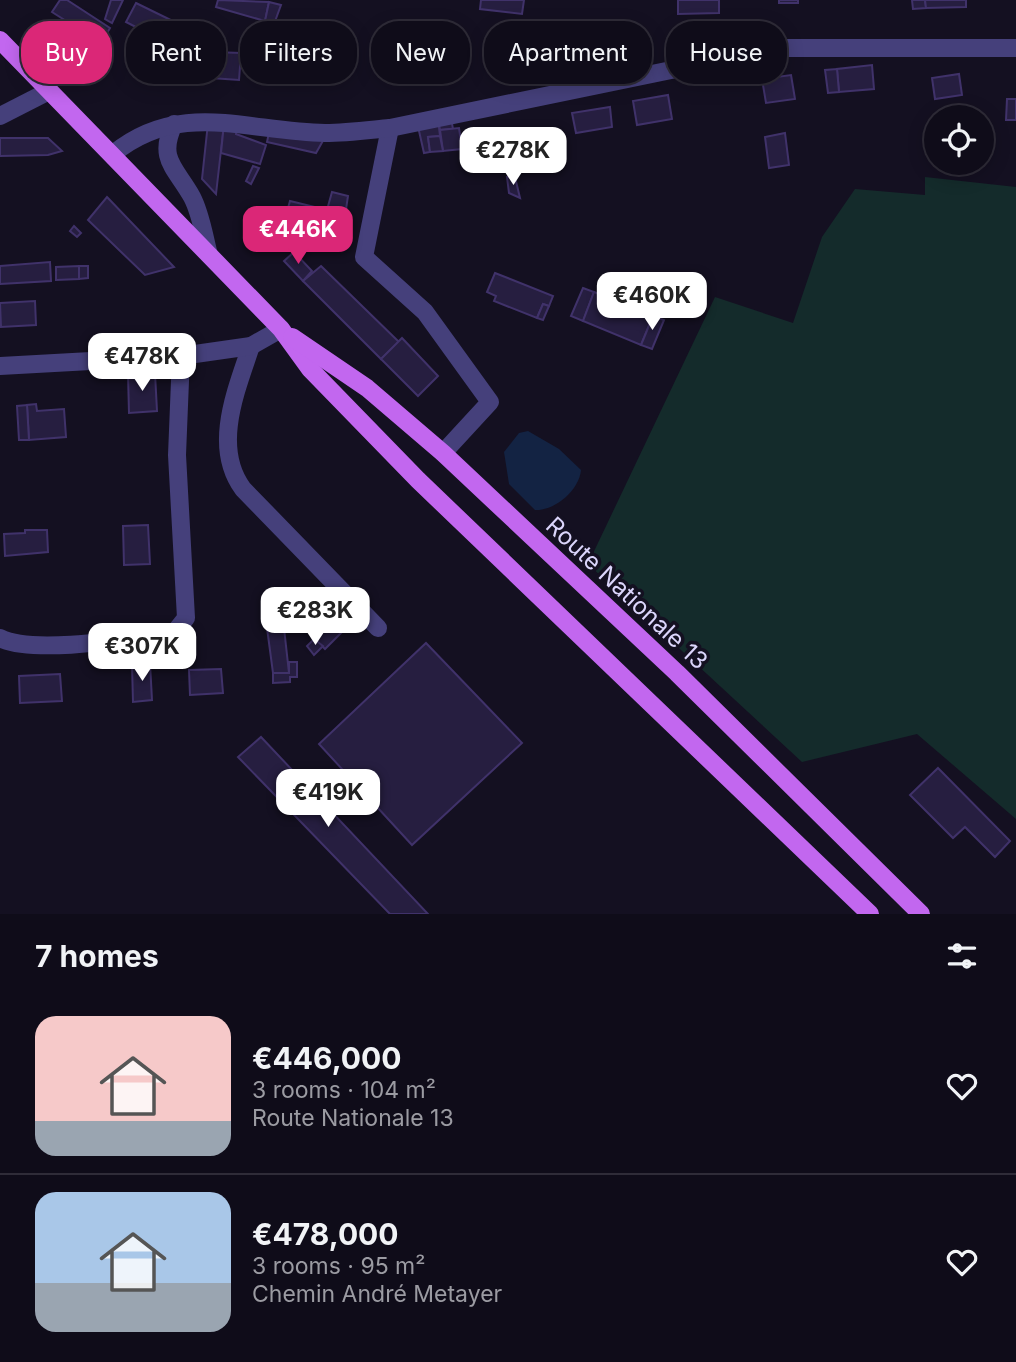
<!DOCTYPE html>
<html lang="en">
<head>
<meta charset="utf-8">
<style>
	body { margin:0; font-family:Inter,sans-serif; background:#1d1a26; color:#f1f3f6; height:100vh; display:flex; flex-direction:column; font-size:26px; white-space:nowrap }
	* { box-sizing:border-box; margin:0 }
	p { font-size:23px; color:#9b9ba2 }
	.icon { flex:none; width:38px; height:38px; fill:none; stroke:currentColor; stroke-width:2; stroke-linecap:round; stroke-linejoin:round }
	.map { position:relative; height:914px; overflow:hidden }
	.sheet { display:flex; flex-direction:column; background:#0f0c19; flex:1 }
	.sheet>* { flex:none }
	.hud { position:absolute; left:21px; top:21px; width:975px; height:63px; display:flex; gap:14px }
	.buttons { position:absolute; left:924px; top:105px; display:grid; gap:14px }
	.buttons a { display:grid; place-items:center; width:70px; height:70px; border-radius:50%; background:#0f0c19; box-shadow:0 4px 18px #0003,0 0 0 2px #2f2c38; font-size:35px }
	.price { position:absolute; translate:-50% -60px; padding:0 16px; border-radius:14px; background:#fff; color:#222; font-size:23px; line-height:46px; filter:drop-shadow(0 2px 4px #0008) }
	.price::after { content:''; position:absolute; left:50%; top:42px; width:21px; height:16px; margin-left:-10px; background:inherit; clip-path:polygon(0 0,100% 0,50% 100%) }
	.price.selected { background:#db2777; color:#fff }
	ul { padding:0; list-style:none }
	li { display:flex; align-items:center; gap:21px; height:175px; padding:0 35px }
	li+li { border-top:2px solid #2f2c38 }
	li span { display:grid; place-items:center; flex:none; width:196px; height:140px; border-radius:21px; color:#555 }
	li>.icon { margin-inline-start:auto }
	span .icon { width:84px; height:84px; fill:#fffc; stroke-width:1 }
	li b { font-size:30px }
	h2 { display:flex; justify-content:space-between; align-items:center; height:84px; padding:0 35px; font-size:30px }
	.tag { padding:0 24px; border-radius:28px; background:#0f0c19; box-shadow:0 4px 18px #0003,0 0 0 2px #2f2c38; font-size:24px; line-height:63px }
	.tag.selected { background:#db2777; color:#fff }
	.map>svg:first-child { display:block }
</style>
</head>
<body>
<div class="map">
<svg width="1016" height="914" viewBox="0 0 1016 914">
	<rect width="100%" height="100%" fill="#141021"/>
	<!-- green -->
	<polygon fill="#142b2b" points="925,177 1016,187 1016,819 917,734 802,762 588,564 715,297 793,323 822,237 855,189 925,195"/>
	<!-- water -->
	<path fill="#132343" d="M528 431 559 449 581 470C579 491 554 511 535 510L509 484 504 452 519 433Z"/>
	<!-- building -->
	<g fill="#261e40" stroke="#40326a" stroke-width="2">
		<polygon points="60,0 67,0 110,28 101,43 52,12"/>
		<polygon points="111,0 123,0 112,23 105,19"/>
		<polygon points="218,0 269,2 265,21 216,7"/>
		<polygon points="481,0 524,0 522,14 480,9"/>
		<polygon points="678,0 719,0 719,13 678,14"/>
		<rect x="779" y="0" width="19" height="3"/>
		<polygon points="912,0 925,0 926,8 913,9"/>
		<polygon points="925,0 966,0 966,7 926,8"/>
		<polygon points="269,2 281,5 274,24 265,21"/>
		<polygon points="136,3 183,26 173,46 126,22"/>
		<polygon points="179,33 185,37 179,49 173,46"/>
		<polygon points="213,52 241,53 239,80 211,78"/>
		<polygon points="872,65 874,89 839,92 837,69"/>
		<polygon points="837,69 839,92 828,93 825,70"/>
		<rect x="285" y="73" width="8" height="7"/>
		<polygon points="959,74 962,95 935,99 932,78"/>
		<polygon points="791,75 795,99 766,103 762,79"/>
		<polygon points="668,95 672,119 637,125 633,101"/>
		<polygon points="1007,99 1016,99 1016,120 1006,120"/>
		<polygon points="610,107 612,127 576,133 572,113"/>
		<polygon points="451,118 453,129 440,130 438,119"/>
		<polygon points="438,119 440,136 428,137 430,152 424,153 417,122"/>
		<polygon points="208,123 224,124 216,194 202,179"/>
		<polygon points="224,124 237,124 236,134 266,145 260,164 221,153"/>
		<polygon points="270,128 324,139 316,153 267,142"/>
		<polygon points="459,128 462,149 443,151 440,130"/>
		<polygon points="785,133 789,165 769,168 765,137"/>
		<polygon points="440,136 443,151 430,152 428,137"/>
		<polygon points="0,138 48,138 62,151 48,155 0,156"/>
		<polygon points="517,158 549,158 550,170 518,169"/>
		<polygon points="253,166 259,168 251,184 246,181"/>
		<polygon points="507,177 515,177 520,198 509,193"/>
		<polygon points="332,192 348,196 343,229 328,226 331,219 325,217"/>
		<polygon points="107,197 174,267 145,275 88,220"/>
		<polygon points="290,201 327,210 325,217 331,219 328,226 286,215"/>
		<polygon points="74,226 81,233 77,237 70,231"/>
		<polygon points="294,252 312,271 303,281 284,261"/>
		<polygon points="50,262 51,281 0,284 0,266"/>
		<polygon points="79,266 88,266 88,278 79,279"/>
		<polygon points="79,266 79,279 56,280 56,267"/>
		<polygon points="321,266 399,342 381,359 303,281"/>
		<polygon points="495,273 553,296 549,306 543,304 537,318 494,301 496,296 487,292"/>
		<polygon points="583,288 594,292 583,321 571,316"/>
		<polygon points="594,292 653,316 641,345 583,321"/>
		<polygon points="35,301 36,325 1,327 0,303"/>
		<polygon points="543,304 549,306 543,320 537,318"/>
		<polygon points="653,316 664,320 652,349 641,345"/>
		<polygon points="402,338 438,376 418,396 381,359"/>
		<polygon points="155,373 157,411 129,413 128,374"/>
		<polygon points="36,404 37,411 64,409 66,437 29,440 27,405"/>
		<polygon points="27,405 29,440 19,440 17,406"/>
		<polygon points="148,525 150,564 124,565 123,526"/>
		<polygon points="25,530 47,530 48,552 5,556 4,534 25,533"/>
		<polygon points="329,622 341,633 325,649 313,637"/>
		<polygon points="267,628 284,628 289,673 273,673"/>
		<polygon points="314,639 323,646 314,655 307,646"/>
		<polygon points="426,643 522,743 412,845 319,744"/>
		<polygon points="289,662 297,662 297,677 290,677 290,682 273,683 273,673 289,673"/>
		<polygon points="150,663 152,700 133,702 132,665"/>
		<polygon points="221,669 223,693 190,695 189,670"/>
		<polygon points="60,674 62,701 20,703 19,676"/>
		<polygon points="261,737 428,914 390,914 238,757"/>
		<polygon points="938,768 1010,841 995,857 965,827 953,838 910,795"/>
	</g>
	<g fill="none" stroke-linecap="round" stroke-linejoin="round">
		<!-- minor -->
		<g stroke="#45407b" stroke-width="18">
			<polyline points="0,116 49,91"/>
			<path d="M174 124C157 159 176 168 192 197 201 214 204 236 209 255"/>
			<polyline points="390,128 364,257 425,312 490,402 443,453"/>
			<path d="M113 154C180 99 248 132 325 133 347 133 369 130 390 128L778 48H1016"/>
			<path d="M251 346C236 391 212 447 243 489L378 628"/>
			<polyline points="0,366 181,356 251,346 281,329"/>
			<path d="M0 638C32 655 134 638 174 633L186 618 177 455 181 356"/>
		</g>
		<!-- major -->
		<g stroke="#c267ef" stroke-width="18">
			<polyline points="0,40 281,329 310,369 418,480 870,914"/>
			<polyline points="292,337 367,388 443,453 677,673 921,914"/>
		</g>
	</g>
	<g text-anchor="middle" dominant-baseline="central" stroke-width="7" stroke-linejoin="round" paint-order="stroke">
		<!-- street labels -->
		<g font-size="24" fill="#dbd5fb" stroke="#141021">
			<text transform="translate(627 593) rotate(43)">Route Nationale 13</text>
		</g>
	</g>
</svg>
<div class="buttons">
<a><svg class="icon" aria-label="locate" viewBox="0 0 24 24"><circle cx="12" cy="12" r="6"/><path d="M12 2v4M12 18v4M2 12h4M18 12h4"/></svg></a>
</div>
<b class="price" style="left:513px;top:187px">€278K</b>
<b class="price selected" style="left:298px;top:266px">€446K</b>
<b class="price" style="left:652px;top:332px">€460K</b>
<b class="price" style="left:142px;top:393px">€478K</b>
<b class="price" style="left:315px;top:647px">€283K</b>
<b class="price" style="left:142px;top:683px">€307K</b>
<b class="price" style="left:328px;top:829px">€419K</b>
<div class="hud">
<a class="tag selected">Buy</a>
<a class="tag">Rent</a>
<a class="tag">Filters</a>
<a class="tag">New</a>
<a class="tag">Apartment</a>
<a class="tag">House</a>
</div>
</div>
<section class="sheet">
<h2>7 homes<svg class="icon" aria-label="filters" viewBox="0 0 24 24"><path d="M4 7h16M4 17h16"/><circle cx="9" cy="7" r="2"/><circle cx="15" cy="17" r="2"/></svg></h2>
<ul>
<li><span style="background:linear-gradient(#f6c9c9 75%,#9aa5b1 0)"><svg class="icon" aria-label="home" viewBox="0 0 24 24"><path d="M3 11l9-7 9 7M6 9v11h12V9"/></svg></span><div><b>€446,000</b><p>3 rooms · 104 m²</p><p>Route Nationale 13</p></div><svg class="icon" aria-label="heart" viewBox="0 0 24 24"><path d="M12 20l-8-8c-3-5 5-10 8-4 3-6 11-1 8 4z"/></svg></li>
<li><span style="background:linear-gradient(#a9c7e8 65%,#9aa5b1 0)"><svg class="icon" aria-label="home" viewBox="0 0 24 24"><path d="M3 11l9-7 9 7M6 9v11h12V9"/></svg></span><div><b>€478,000</b><p>3 rooms · 95 m²</p><p>Chemin André Metayer</p></div><svg class="icon" aria-label="heart" viewBox="0 0 24 24"><path d="M12 20l-8-8c-3-5 5-10 8-4 3-6 11-1 8 4z"/></svg></li>
</ul>
</section>
</body>
</html>
